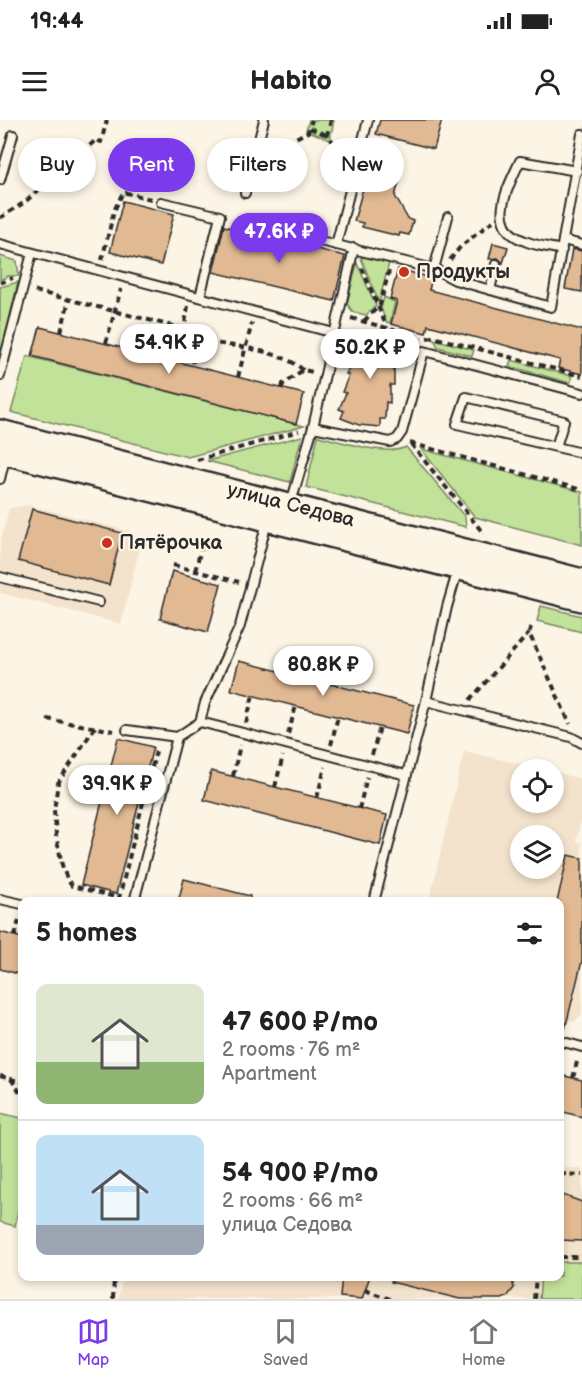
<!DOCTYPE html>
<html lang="en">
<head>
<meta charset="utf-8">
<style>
	body { margin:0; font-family:"Balsamiq Sans",sans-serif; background:#f6f6f6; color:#222; height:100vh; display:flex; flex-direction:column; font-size:22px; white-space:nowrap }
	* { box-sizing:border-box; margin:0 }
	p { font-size:20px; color:#767676 }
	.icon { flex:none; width:33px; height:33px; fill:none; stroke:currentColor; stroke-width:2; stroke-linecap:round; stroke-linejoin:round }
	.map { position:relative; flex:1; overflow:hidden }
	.panel { position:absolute; left:18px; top:777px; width:546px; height:384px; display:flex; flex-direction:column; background:#fff; border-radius:12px; box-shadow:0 3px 9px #0003 }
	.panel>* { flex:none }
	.guide { position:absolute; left:18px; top:18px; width:546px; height:54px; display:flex; gap:12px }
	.tools { position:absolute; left:510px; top:639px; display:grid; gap:12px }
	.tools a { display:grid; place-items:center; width:54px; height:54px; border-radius:50%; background:#fff; box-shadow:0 3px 9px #0003; font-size:30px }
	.price { position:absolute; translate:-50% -51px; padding:0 14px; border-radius:21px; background:#fff; color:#222; font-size:20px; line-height:39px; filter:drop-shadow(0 2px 3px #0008) }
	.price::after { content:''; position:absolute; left:50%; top:36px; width:18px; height:14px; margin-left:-9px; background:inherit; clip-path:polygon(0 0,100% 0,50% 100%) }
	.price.current { background:#7c3aed; color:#fff }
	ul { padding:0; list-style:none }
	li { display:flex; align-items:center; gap:18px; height:150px; padding:0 18px }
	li+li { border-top:2px solid #e0e0e0 }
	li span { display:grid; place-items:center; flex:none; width:168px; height:120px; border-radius:12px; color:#555 }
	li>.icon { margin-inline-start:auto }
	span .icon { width:72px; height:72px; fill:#fffc; stroke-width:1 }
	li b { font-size:26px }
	h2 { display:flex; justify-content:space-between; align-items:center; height:72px; padding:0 18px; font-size:26px }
	.pill { padding:0 21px; border-radius:27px; background:#fff; box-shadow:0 3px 9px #0003; font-size:21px; line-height:54px }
	.pill.current { background:#7c3aed; color:#fff }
	.status { display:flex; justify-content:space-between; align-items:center; height:42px; padding:0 30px; background:#fff; direction:ltr }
	.status svg { height:16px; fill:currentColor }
	header { display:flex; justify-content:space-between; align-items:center; height:78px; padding:0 18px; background:#fff; font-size:27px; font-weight:700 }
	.dock { display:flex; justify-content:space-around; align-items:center; height:84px; border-top:2px solid #e0e0e0; background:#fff; font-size:16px; color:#767676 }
	.dock a { display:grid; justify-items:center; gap:3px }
	.dock .current { color:#7c3aed }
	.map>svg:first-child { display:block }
</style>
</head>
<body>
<div class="status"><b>19:44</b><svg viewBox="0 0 49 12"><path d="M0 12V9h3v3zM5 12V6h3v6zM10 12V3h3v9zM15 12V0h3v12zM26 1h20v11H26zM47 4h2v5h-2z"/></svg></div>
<header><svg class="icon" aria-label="menu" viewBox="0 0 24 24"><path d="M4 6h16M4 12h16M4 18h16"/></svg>Habito<svg class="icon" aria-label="person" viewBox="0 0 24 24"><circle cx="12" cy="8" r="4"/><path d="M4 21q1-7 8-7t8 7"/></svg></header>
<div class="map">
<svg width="582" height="1179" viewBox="0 0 582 1179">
	<rect width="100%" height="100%" fill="#fcf5e5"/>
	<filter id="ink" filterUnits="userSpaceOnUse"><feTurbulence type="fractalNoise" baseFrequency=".0167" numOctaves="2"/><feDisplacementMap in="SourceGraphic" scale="12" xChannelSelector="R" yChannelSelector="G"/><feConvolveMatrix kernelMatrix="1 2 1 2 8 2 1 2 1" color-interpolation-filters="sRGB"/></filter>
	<g filter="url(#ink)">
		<!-- built -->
		<g fill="#f4e3cc" fill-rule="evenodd">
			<polygon points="28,385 129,411 141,423 121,504 0,473 0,424 9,388"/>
			<path d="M464 631 542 649 520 650V682H554V652L582 659V697L576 721 582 723V894L575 902 560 898V782H429ZM520 716H554V748H520Z"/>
			<polygon points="560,1048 582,1048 582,1179 118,1179 123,1157 560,1156"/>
		</g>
		<!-- green -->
		<g fill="#c2e199" stroke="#768662" stroke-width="1.5">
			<polygon points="309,0 334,0 330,20 306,10"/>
			<polygon points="0,136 17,141 19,156 8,156 0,160"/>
			<polygon points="366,137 389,143 379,183 361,138"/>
			<polygon points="357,143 376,186 366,195 353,192 347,184"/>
			<polygon points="18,162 0,239 0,167"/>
			<polygon points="384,177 395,182 390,203 386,202 381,188"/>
			<polygon points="434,219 474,230 472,236 438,227"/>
			<polygon points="27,236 304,306 188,337 11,292"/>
			<polygon points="511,240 572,256 570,263 509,246"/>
			<polygon points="302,316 290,362 207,341"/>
			<path d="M318 316C340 321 387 337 406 327L465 397 466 407 306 367Z"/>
			<polygon points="421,329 582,372 582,425 475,397"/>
			<polygon points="541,486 582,496 582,512 537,501"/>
			<polygon points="0,993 22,998 22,1072 15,1106 0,1102"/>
			<polygon points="560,1142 582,1142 582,1179 539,1179 541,1157 560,1156"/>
		</g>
		<!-- building -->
		<g fill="#e1b992" stroke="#2b2b2b" stroke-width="1.5">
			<polygon points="380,0 442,0 434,29 376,14"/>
			<polygon points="367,54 399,62 395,76 408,99 413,101 409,115 400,113 399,116 362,107 363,103 354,101"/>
			<polygon points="123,81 174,94 161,145 110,132"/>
			<polygon points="224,106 345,136 334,181 213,152"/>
			<polygon points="493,123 508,127 503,143 498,138 489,139"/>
			<polygon points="572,129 582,131 582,172 565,169"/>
			<polygon points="398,149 432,158 429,170 582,210 582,254 558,248 560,240 428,205 426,213 391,204 397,181 390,179"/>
			<polygon points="40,207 304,274 296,304 32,236"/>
			<polygon points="366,211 399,219 398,246 394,246 394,265 390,265 390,283 386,282 385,299 380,299 380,307 359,305 341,298 344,291 339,289 346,273 342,272 349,255 346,254 354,237 351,236 358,219 362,220"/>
			<polygon points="32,389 122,413 109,465 18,441"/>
			<polygon points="172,451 221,464 208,512 160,499"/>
			<polygon points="239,541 414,585 407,614 231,570"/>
			<polygon points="118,618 153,627 116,774 81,765"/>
			<polygon points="211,651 387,695 380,725 204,680"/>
			<polygon points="568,735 582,738 582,841 565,909 560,908 560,782 557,782"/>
			<polygon points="184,759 250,776 250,782 178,782"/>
			<polygon points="0,812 22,818 22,855 0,849"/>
			<polygon points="560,955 582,960 582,997 560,991"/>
			<polygon points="563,1075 582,1082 582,1121 560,1120 560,1085"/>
			<polygon points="342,1156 370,1156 362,1179 340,1177"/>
			<polygon points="392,1156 511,1156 514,1168 507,1177 502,1179 460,1179 391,1162"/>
		</g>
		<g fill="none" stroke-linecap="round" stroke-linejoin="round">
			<defs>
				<g id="service">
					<polyline points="582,14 563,120 582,125"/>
					<polyline points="0,60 13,15"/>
					<polyline points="245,73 264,0"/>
					<polyline points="161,82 220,96 200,177"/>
					<polyline points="296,115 434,149 455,160 551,187 563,120"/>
					<polyline points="0,124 334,213"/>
					<polyline points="336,125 368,0"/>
					<path d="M562 130C550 127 536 126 525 121 485 107 508 67 520 41L577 51"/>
					<polyline points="434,149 448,97"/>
					<polyline points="490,170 496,144"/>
					<polyline points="0,256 32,133"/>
					<polyline points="313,307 390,322 397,319 402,312 424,231 582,273"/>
					<polyline points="556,327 564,301 466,277 457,304 582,333"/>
					<polyline points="0,359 6,334"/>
					<polyline points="291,383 313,307 354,128"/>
					<polyline points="0,457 99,482"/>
					<polyline points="426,581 571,617 582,623"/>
					<polyline points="200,602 406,655"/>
					<polyline points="127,610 177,617"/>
					<polyline points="0,779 22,784"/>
					<polyline points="134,782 177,617 200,602 205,583 240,506 267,402"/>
					<polyline points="374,782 426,581 447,487 458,449"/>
					<polyline points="560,921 582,927"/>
				</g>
				<g id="secondary">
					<polyline points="0,311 582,460"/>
					<polyline points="0,332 582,480"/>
				</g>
			</defs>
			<!-- service casing -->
			<use href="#service" stroke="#2b2b2b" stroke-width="12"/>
			<!-- secondary casing -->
			<use href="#secondary" stroke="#2b2b2b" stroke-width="26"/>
			<!-- path -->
			<g stroke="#2b2b2b" stroke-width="4" stroke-dasharray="6 4.5" stroke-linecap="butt">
				<polyline points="331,0 327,15 346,36"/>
				<polyline points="310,8 327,15"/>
				<polyline points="268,31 308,12 312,0"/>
				<polyline points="0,98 25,82 96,20 101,22 107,0"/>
				<polyline points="102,140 114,91 123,72 151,79"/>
				<polyline points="450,140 461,126 493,101"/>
				<polyline points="362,148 387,208"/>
				<polyline points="0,163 13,158"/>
				<polyline points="35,171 184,209"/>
				<polyline points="188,186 184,209 194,246"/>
				<polyline points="351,198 422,218"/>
				<polyline points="364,201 380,185 389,151"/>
				<polyline points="61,212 69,180"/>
				<polyline points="427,218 433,217 582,256"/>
				<path d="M187 220C219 224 280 228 303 250"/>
				<polyline points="106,223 121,169"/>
				<polyline points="152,235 183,210"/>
				<polyline points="238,257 252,203"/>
				<polyline points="282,268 283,264 303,250 313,252"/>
				<polyline points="410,323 582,370"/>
				<polyline points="411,324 484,414"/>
				<polyline points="197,340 299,311"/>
				<polyline points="173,445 239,462"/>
				<polyline points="195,451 203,422"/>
				<polyline points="531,507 529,513 570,604"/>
				<polyline points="470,580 529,513"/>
				<polyline points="47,599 114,611"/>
				<polyline points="246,603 253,575"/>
				<polyline points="95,607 58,663 54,690 56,715 62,745 67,759 72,766 119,778 157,627"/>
				<polyline points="288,614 296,586"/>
				<polyline points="331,625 338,596"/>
				<polyline points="372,635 380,607"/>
				<polyline points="233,656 240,625"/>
				<polyline points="275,667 283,636"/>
				<polyline points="317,678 325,647"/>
				<polyline points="359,689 367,657"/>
				<polyline points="15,816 20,796"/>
				<polyline points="0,956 22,962"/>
				<polyline points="573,958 578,938"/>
				<polyline points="11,959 22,975"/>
				<polyline points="560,1054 582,1055"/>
				<polyline points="560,1137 582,1137"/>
				<polyline points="322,1156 341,1162"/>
				<polyline points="365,1170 390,1179"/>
				<polyline points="113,1179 114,1156"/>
				<polyline points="534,1179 536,1156"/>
			</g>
			<!-- service -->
			<use href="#service" stroke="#fcf5e5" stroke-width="8"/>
			<!-- secondary -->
			<use href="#secondary" stroke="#fcf5e5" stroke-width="21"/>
		</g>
	</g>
	<!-- markers -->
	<g fill="#c8321e" stroke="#fcf5e5" stroke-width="2">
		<circle cx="404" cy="152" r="6"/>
		<circle cx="107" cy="423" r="6"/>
	</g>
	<g text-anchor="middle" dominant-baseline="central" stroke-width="4.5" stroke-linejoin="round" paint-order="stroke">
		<!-- poi labels -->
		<g font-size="20" font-weight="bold" fill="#2b2b2b" stroke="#fcf5e5" text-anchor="start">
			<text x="416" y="152">Продукты</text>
			<text x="119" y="423">Пятёрочка</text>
		</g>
		<!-- street labels -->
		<g font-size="20" fill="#2b2b2b" stroke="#fcf5e5">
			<text transform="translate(291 385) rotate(14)">улица Седова</text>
		</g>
	</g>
</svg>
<div class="tools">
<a><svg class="icon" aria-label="locate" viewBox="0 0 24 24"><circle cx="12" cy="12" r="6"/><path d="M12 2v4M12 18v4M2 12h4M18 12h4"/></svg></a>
<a><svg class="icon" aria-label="layers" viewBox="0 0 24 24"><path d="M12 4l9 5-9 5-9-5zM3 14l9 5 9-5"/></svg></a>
</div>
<b class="price current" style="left:279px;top:144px">47.6K ₽</b>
<b class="price" style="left:169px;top:255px">54.9K ₽</b>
<b class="price" style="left:370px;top:260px">50.2K ₽</b>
<b class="price" style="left:323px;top:577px">80.8K ₽</b>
<b class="price" style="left:117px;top:696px">39.9K ₽</b>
<div class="guide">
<a class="pill">Buy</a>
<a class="pill current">Rent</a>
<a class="pill">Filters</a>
<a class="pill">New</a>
</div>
<section class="panel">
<h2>5 homes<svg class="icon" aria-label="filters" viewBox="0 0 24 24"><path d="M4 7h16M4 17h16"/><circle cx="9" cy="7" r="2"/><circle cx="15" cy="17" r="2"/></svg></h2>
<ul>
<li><span style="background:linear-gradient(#dfe7d0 65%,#8fb573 0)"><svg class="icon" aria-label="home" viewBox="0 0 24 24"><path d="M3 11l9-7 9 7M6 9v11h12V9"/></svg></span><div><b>47 600 ₽/mo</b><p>2 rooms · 76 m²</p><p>Apartment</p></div></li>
<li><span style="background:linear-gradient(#bfe0f5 75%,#9aa5b1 0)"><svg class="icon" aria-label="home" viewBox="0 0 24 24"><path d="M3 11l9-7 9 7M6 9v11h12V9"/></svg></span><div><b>54 900 ₽/mo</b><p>2 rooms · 66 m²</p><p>улица Седова</p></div></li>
</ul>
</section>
</div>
<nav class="dock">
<a class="current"><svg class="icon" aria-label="map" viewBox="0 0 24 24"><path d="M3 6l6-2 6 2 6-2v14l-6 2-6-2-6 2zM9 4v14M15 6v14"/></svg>Map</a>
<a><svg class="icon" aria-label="saved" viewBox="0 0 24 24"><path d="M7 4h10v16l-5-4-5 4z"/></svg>Saved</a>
<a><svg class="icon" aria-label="home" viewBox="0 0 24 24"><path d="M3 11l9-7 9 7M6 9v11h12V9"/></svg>Home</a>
</nav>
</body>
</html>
